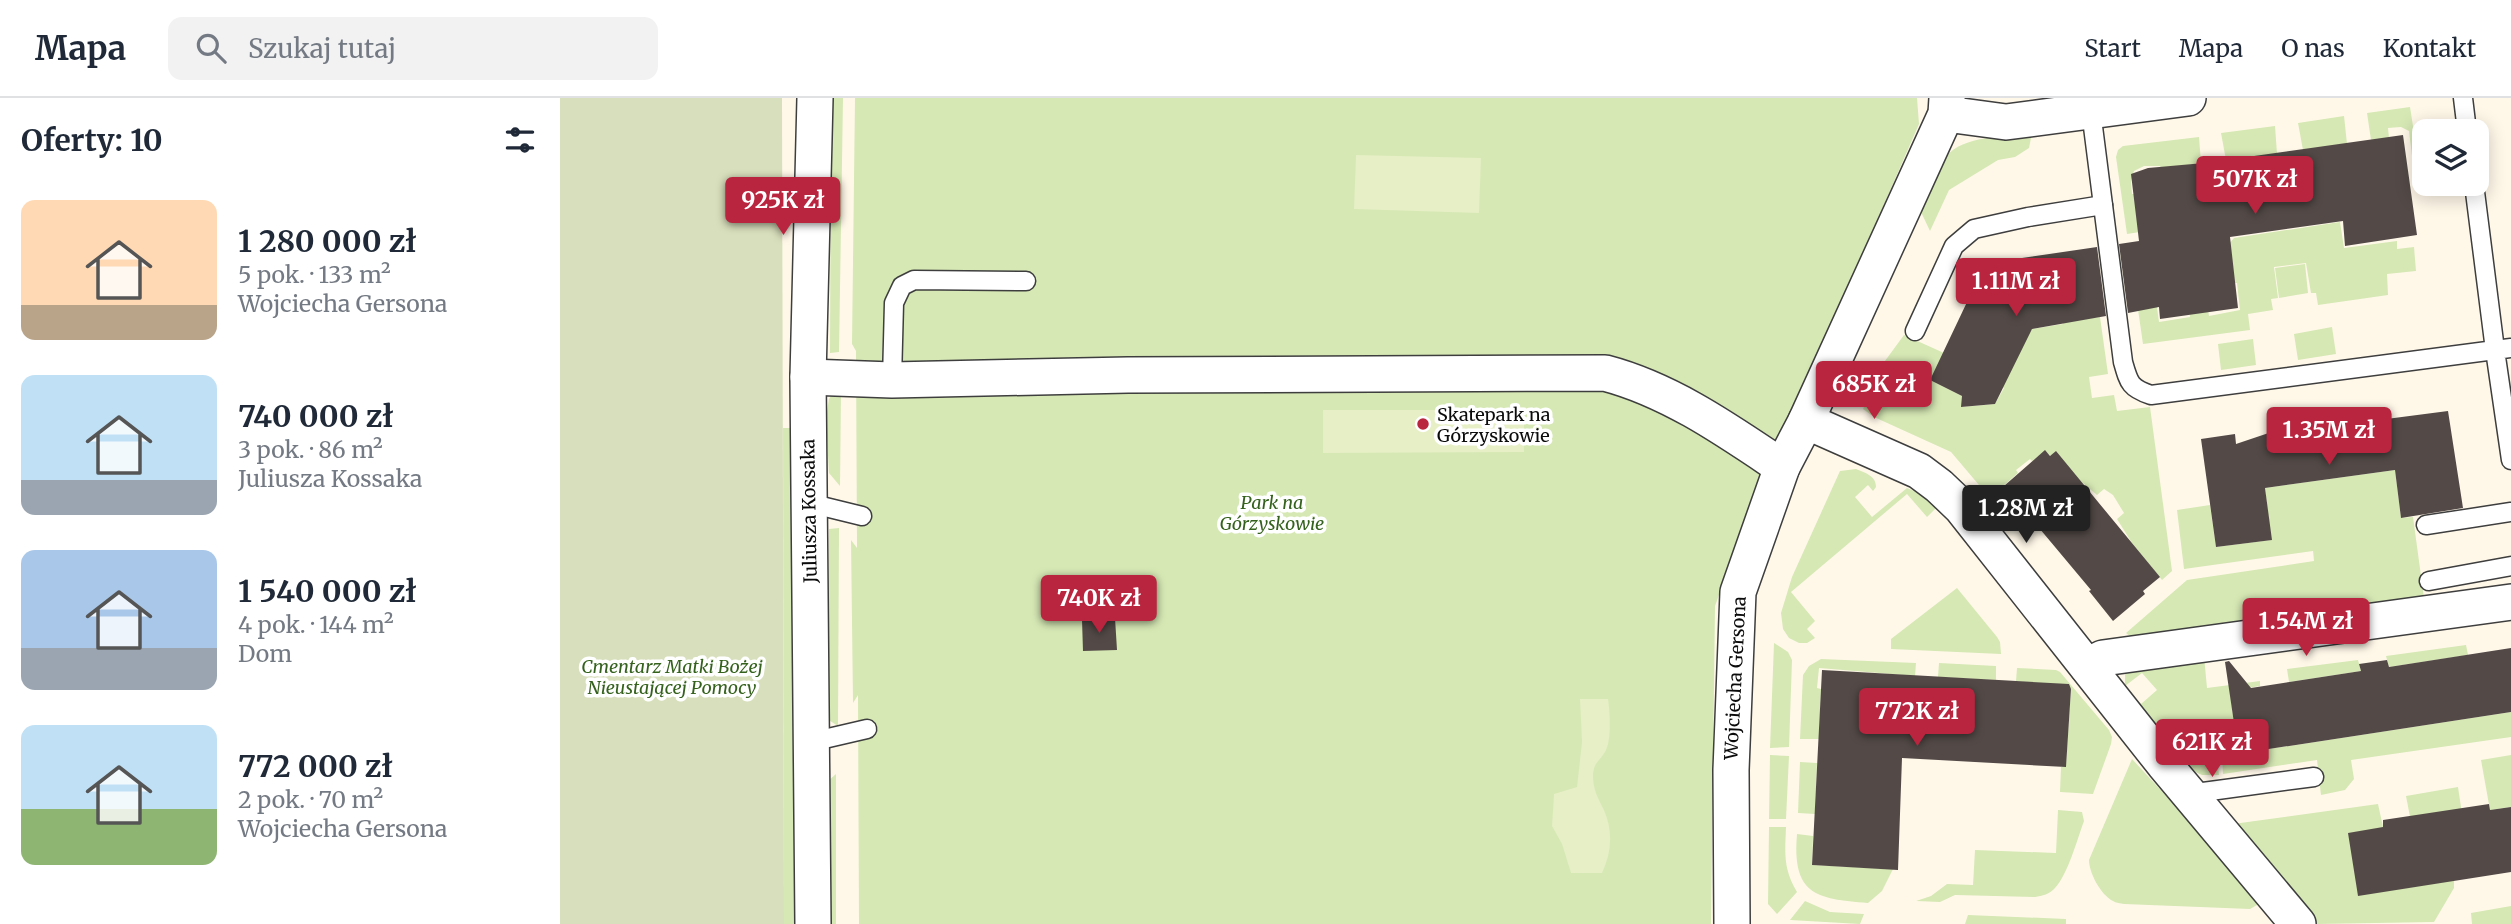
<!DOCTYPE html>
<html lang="pl">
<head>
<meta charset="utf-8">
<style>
	body { margin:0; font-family:Merriweather,serif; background:#f2f2f3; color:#1f2937; height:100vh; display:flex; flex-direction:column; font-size:26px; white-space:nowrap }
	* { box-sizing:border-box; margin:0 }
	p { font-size:23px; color:#747a83 }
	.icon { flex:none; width:38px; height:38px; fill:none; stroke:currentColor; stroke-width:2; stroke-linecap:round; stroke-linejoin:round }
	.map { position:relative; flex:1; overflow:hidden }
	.drawer { display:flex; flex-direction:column; background:#fff; width:560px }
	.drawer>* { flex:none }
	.controls { position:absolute; left:1852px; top:21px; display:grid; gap:14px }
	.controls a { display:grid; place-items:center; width:77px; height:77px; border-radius:14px; background:#fff; box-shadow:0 4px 18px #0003; font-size:35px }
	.price { position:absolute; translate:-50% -60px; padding:0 16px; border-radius:7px; background:#b9253f; color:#fff; font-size:23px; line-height:46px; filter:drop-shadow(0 2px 4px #0008) }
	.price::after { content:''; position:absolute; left:50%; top:42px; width:21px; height:16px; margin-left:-10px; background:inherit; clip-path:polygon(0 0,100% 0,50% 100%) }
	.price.current { background:#222; color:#fff }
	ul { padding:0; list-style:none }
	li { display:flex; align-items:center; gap:21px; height:175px; padding:0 21px }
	li span { display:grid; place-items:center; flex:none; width:196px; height:140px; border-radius:14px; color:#555 }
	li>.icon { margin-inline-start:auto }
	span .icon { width:84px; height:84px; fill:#fffc; stroke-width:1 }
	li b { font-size:30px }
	h2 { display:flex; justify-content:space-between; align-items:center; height:84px; padding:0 21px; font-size:30px }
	header { display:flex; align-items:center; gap:42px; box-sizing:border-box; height:98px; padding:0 35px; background:#fff; border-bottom:2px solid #e0e1e3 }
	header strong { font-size:33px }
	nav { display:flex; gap:38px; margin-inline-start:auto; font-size:24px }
	.search { width:490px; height:63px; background:#f2f2f3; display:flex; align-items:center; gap:18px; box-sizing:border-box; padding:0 24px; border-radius:14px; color:#747a83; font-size:26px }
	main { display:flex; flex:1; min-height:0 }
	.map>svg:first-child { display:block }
</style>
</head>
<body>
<header>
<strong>Mapa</strong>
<div class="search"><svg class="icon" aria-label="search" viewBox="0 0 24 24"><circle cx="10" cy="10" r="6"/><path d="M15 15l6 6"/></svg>Szukaj tutaj</div>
<nav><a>Start</a><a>Mapa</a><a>O nas</a><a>Kontakt</a></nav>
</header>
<main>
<section class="drawer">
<h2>Oferty: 10<svg class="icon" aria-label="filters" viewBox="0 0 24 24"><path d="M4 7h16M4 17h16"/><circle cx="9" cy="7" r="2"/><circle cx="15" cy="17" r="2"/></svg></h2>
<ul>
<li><span style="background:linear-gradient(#ffd9b3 75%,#b9a48a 0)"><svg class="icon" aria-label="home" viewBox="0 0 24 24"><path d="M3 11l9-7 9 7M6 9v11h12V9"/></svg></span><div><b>1 280 000 zł</b><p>5 pok. · 133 m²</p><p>Wojciecha Gersona</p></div></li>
<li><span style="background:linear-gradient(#bfe0f5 75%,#9aa5b1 0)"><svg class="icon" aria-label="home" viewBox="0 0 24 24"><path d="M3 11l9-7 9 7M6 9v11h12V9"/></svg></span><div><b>740 000 zł</b><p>3 pok. · 86 m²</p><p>Juliusza Kossaka</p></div></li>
<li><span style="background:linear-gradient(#a9c7e8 70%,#9aa5b1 0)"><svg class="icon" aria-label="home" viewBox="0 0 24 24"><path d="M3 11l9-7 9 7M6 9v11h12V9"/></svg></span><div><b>1 540 000 zł</b><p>4 pok. · 144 m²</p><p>Dom</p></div></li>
<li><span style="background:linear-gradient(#bfe0f5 60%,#8fb573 0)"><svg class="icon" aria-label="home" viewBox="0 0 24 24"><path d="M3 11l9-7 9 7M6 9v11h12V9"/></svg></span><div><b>772 000 zł</b><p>2 pok. · 70 m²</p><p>Wojciecha Gersona</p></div></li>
</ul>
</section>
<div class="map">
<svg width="1951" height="826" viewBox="0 0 1951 826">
	<rect width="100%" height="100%" fill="#fff8e9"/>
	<!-- green -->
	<g fill="#d6e8b4">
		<polygon points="271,0 283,0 279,254 270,255"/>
		<polygon points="295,0 1357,0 1359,26 1180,438 1155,508 1151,826 299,826 298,597 293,605 291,442 297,450 296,253 292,246"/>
		<polygon points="1850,9 1859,66 1853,66 1849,33 1841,29 1828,30 1829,40 1811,42 1807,15"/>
		<polygon points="1784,18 1787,46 1743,52 1738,25"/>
		<polygon points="1715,28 1717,56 1666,62 1661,35"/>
		<path d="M1472 35 1469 50 1455 59 1438 62 1389 92 1370 133 1361 114C1370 96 1376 74 1387 58 1401 38 1448 38 1472 35Z"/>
		<polygon points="1639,39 1641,65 1602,71 1600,68 1584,68 1574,73 1571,83 1572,96 1581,96 1586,133 1567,136 1556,59 1558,52 1563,48"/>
		<polygon points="1780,124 1784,150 1837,143 1837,151 1854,149 1856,173 1827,176 1828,197 1758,207 1756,195 1751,195 1746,165 1714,169 1718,200 1711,201 1713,212 1688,216 1690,232 1583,246 1571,163 1590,160 1599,224 1630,219 1629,209 1647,206 1649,218 1680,212 1677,185 1667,185 1663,153 1674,140"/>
		<polygon points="1745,166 1748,195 1719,200 1715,170"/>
		<polygon points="1502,214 1532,220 1540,219 1548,276 1529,279 1532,300 1554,297 1557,313 1590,309 1612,473 1602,482 1572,445 1557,421 1564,415 1553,397 1544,391 1537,397 1485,353 1472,363 1470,361 1456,372 1458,375 1443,388 1455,403 1441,413 1391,354 1314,319 1303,311 1322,267 1344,237 1384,255 1370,282 1402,298 1402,309 1435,306 1444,290 1436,286 1472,231 1503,226"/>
		<polygon points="1772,229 1776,256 1738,262 1734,236"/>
		<polygon points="1693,241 1696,267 1661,272 1658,246"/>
		<polygon points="281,292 280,388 269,375 266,320 269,301 273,295"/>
		<polygon points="223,330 239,330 238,826 224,826"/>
		<path d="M1296 371C1306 375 1316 378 1316 389L1313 393 1308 387 1295 399 1312 419 1347 390 1371 400 1376 405V410L1367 419 1347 396 1231 494 1255 523 1247 531 1255 540 1247 545H1239L1229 540 1223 531 1221 515 1232 479 1280 373Z"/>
		<polygon points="1835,372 1841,420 1853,419 1864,500 1571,539 1566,535 1627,482 1754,463 1753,453 1624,471 1617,412 1650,407 1656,449 1711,442 1705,390"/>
		<polygon points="279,430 278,628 267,621 269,431"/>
		<polygon points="1397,490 1437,539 1440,544 1441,556 1331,551 1331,541"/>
		<polygon points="1214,545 1228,554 1232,562 1229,649 1210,650"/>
		<polygon points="1906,547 1908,557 1829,569 1826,558"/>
		<polygon points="1644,558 1647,590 1700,583 1700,588 1670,593 1674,625 1665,627 1670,657 1951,614 1951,639 1791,662 1794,681 1785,692 1761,697 1757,662 1663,676 1662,659 1657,659 1659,677 1642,677 1631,672 1573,604 1576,601 1581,606 1597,592 1582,575 1565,588 1565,575"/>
		<polygon points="1261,561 1356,565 1355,578 1259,570 1257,590 1261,591 1259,641 1240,641 1243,577 1249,568"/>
		<polygon points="1798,562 1801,573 1729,584 1727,571"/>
		<polygon points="1379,565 1436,568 1436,582 1378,579"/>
		<polygon points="1457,570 1496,572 1500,574 1549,632 1552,639 1551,646 1533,696 1500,694 1501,669 1506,668 1511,591 1456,583"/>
		<polygon points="1210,657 1229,658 1226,721 1209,721"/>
		<polygon points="1951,657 1951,709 1930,712 1921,662"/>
		<path d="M1572 661 1621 714 1638 728 1704 803 1690 811 1564 806C1560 805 1556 805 1553 803 1541 797 1529 775 1529 762Z"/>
		<polygon points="1240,664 1257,665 1255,716 1238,715"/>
		<polygon points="276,676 276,826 267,826 267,684"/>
		<polygon points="1898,689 1902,716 1851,724 1846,698"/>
		<polygon points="1818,706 1823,729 1894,783 1894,790 1874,824 1757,826 1673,726"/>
		<path d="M1498 712 1522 714 1524 723C1517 742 1508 776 1495 790 1490 796 1482 798 1475 799L1395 797 1380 804 1356 803 1371 798 1387 786 1413 787 1415 752 1496 755Z"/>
		<path d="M1209 729H1226C1225 756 1223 770 1237 794L1217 816 1208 806Z"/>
		<path d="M1237 736 1253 738 1252 767 1333 771 1322 793 1308 805C1255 801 1232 796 1237 736Z"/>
		<polygon points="1245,803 1270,814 1304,816 1300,826 1230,822"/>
		<polygon points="1951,808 1951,826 1912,826 1911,815"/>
		<polygon points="1408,817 1506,821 1506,826 1405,826"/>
	</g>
	<!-- cemetery -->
	<polygon fill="#d8dfbc" points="0,0 222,0 224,826 0,826"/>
	<!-- pitch -->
	<g fill="#e6efc5">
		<polygon points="796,57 921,60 919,115 794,111"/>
		<polygon points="763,312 964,312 964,354 763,355"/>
		<path d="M1020 601H1048C1050 614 1052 642 1045 654 1039 664 1034 664 1033 677 1033 692 1038 700 1044 712 1053 733 1052 754 1042 775H1011L1002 746 992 728 994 696 1017 689 1022 644Z"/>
	</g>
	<!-- building -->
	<g fill="#534a47">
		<polygon points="1843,37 1857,137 1785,148 1783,123 1670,139 1678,210 1600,221 1599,209 1568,215 1559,146 1579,143 1571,76 1588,70 1644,65"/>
		<polygon points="1537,149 1546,218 1472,231 1435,306 1401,309 1402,298 1370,282 1417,183 1427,171 1446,160 1462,160"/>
		<polygon points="1888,313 1903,410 1841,420 1835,372 1705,390 1712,442 1656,449 1641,341 1675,336 1676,346 1741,324 1759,321 1811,323"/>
		<polygon points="1485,352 1490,358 1496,353 1600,479 1583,493 1585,496 1553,523 1529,493 1531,492 1444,388"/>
		<polygon points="555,520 557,552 523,553 522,522"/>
		<polygon points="1951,550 1951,614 1670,657 1665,626 1674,625 1665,564 1669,563 1691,590 1801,573 1799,566 1827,562 1829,569"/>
		<polygon points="1262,572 1509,586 1511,591 1506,669 1342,660 1338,772 1252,767"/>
		<polygon points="1929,706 1930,712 1951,709 1951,774 1798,798 1788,735 1823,729 1823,722"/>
	</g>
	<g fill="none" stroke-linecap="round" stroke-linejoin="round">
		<defs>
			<g id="lane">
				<polyline points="1903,0 1907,33"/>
				<path d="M1531 13 1563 264C1569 285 1570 290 1591 297L1935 252 1914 86"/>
				<polyline points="1355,233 1394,148 1414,131 1468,119 1543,107"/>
				<polyline points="1951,250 1935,252 1951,362"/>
				<polyline points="332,282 334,205 342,188 354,182 466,183"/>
				<polyline points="249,405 302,418"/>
				<polyline points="1866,427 1951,414"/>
				<polyline points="1869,483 1951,468"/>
				<polyline points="251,644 307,631"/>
				<polyline points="1628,696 1754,679"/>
			</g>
			<g id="street">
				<polyline points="1386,16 1446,24 1628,0"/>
				<path d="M248 279 332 282 568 277 1045 275C1110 292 1167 332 1222 369"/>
				<polyline points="1246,323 1359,373 1379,388 1401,409 1604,666 1738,826"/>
				<polyline points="1527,568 1543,560 1951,504"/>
				<polyline points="253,826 248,279 255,0"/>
				<polyline points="1172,826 1171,672 1178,494 1222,369 1246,323 1386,16 1387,0"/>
			</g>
		</defs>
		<!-- lane casing -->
		<use href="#lane" stroke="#3e3e3e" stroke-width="21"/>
		<!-- street casing -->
		<use href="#street" stroke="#3e3e3e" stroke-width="38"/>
		<!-- lane -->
		<use href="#lane" stroke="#fff" stroke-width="18"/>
		<!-- street -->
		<use href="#street" stroke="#fff" stroke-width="35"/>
	</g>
	<!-- markers -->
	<circle fill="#b9253f" stroke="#fff" stroke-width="2.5" cx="863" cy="326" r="7"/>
	<g text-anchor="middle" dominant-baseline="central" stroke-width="7" stroke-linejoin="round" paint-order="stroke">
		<!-- poi labels -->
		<g font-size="18" fill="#0b0b0b" stroke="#fff" text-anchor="start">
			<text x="877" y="316">Skatepark na<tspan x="877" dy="21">Górzyskowie</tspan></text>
		</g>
		<!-- park labels -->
		<g font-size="18" font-style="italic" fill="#34611c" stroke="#fff">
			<text x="712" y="404">Park na<tspan x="712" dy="21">Górzyskowie</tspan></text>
			<text x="112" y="568">Cmentarz Matki Bożej<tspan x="112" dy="21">Nieustającej Pomocy</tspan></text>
		</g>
		<!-- street labels -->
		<g font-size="18" fill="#0b0b0b" stroke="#fff">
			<text transform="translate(249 413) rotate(-91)">Juliusza Kossaka</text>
			<text transform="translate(1175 580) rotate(-87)">Wojciecha Gersona</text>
		</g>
	</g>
</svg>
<div class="controls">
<a><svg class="icon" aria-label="layers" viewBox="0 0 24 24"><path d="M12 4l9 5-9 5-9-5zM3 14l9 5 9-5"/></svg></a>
</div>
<b class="price" style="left:1695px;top:118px">507K zł</b>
<b class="price" style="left:223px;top:139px">925K zł</b>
<b class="price" style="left:1456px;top:220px">1.11M zł</b>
<b class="price" style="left:1314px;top:323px">685K zł</b>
<b class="price" style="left:1769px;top:369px">1.35M zł</b>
<b class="price current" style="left:1466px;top:447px">1.28M zł</b>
<b class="price" style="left:539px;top:537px">740K zł</b>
<b class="price" style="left:1746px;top:560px">1.54M zł</b>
<b class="price" style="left:1357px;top:650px">772K zł</b>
<b class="price" style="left:1652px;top:681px">621K zł</b>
</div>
</main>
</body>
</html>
